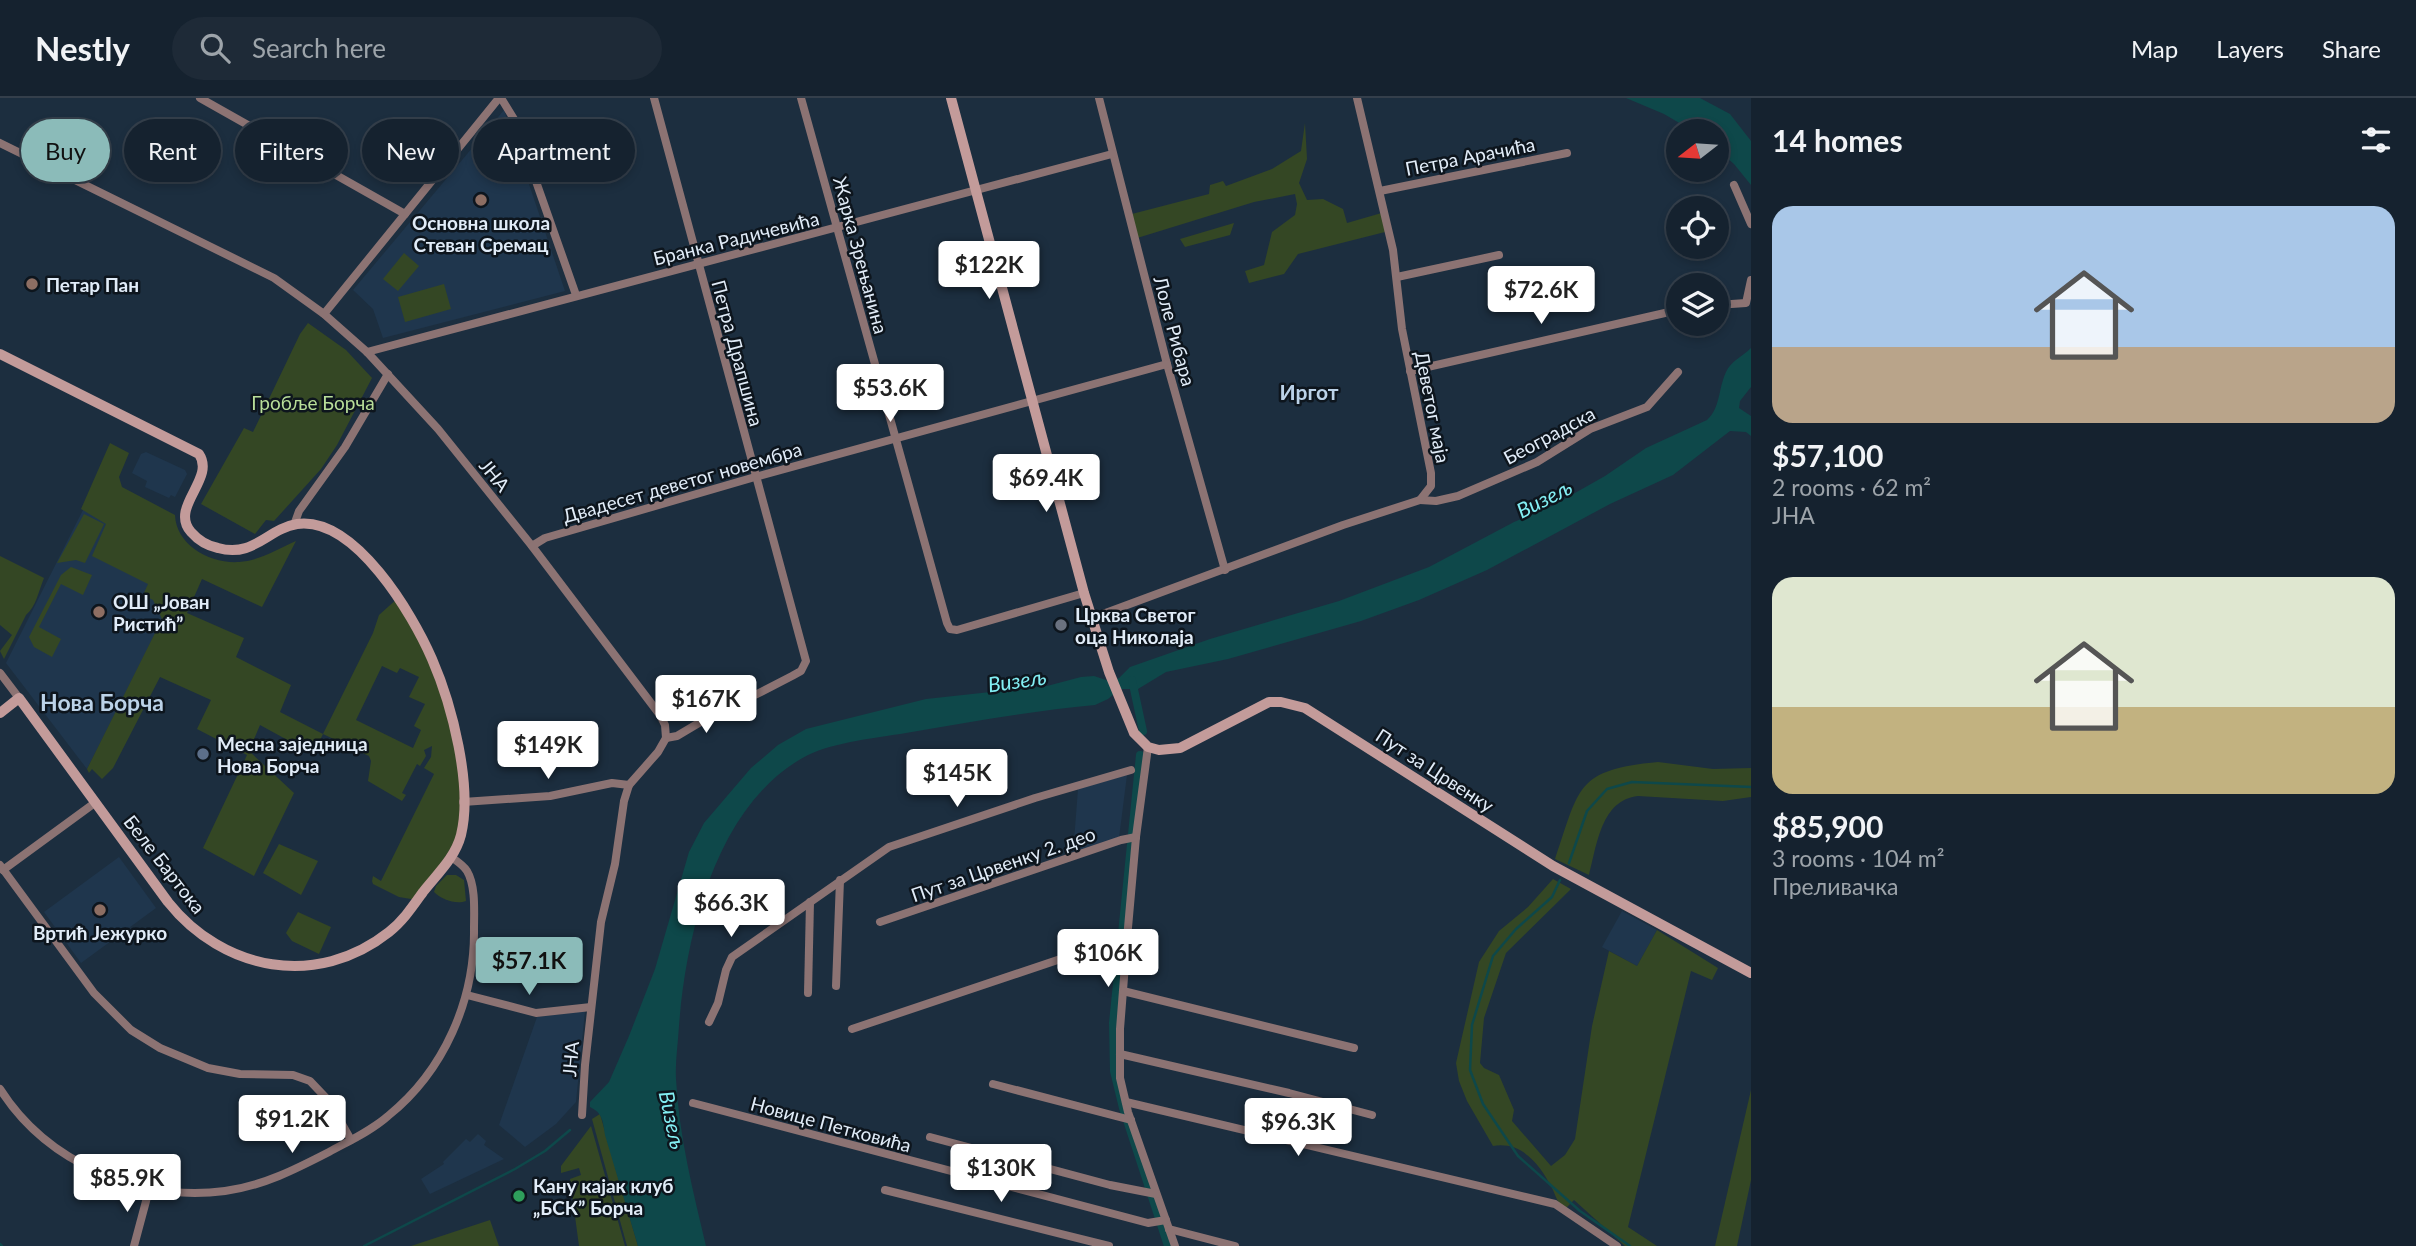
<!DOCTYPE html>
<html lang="en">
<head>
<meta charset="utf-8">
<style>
	body { margin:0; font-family:Lato,sans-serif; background:#1e2a37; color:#f1f3f6; height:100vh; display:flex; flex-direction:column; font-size:26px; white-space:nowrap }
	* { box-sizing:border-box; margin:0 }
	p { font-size:23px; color:#9da4aa }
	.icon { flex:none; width:38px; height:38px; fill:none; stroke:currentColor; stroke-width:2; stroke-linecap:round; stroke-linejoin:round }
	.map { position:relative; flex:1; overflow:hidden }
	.panel { display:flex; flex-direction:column; background:#15222f; width:665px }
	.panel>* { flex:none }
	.top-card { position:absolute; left:21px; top:21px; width:665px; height:63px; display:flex; gap:14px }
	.needle { width:46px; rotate:253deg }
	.buttons { position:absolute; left:1666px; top:21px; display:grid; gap:14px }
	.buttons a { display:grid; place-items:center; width:63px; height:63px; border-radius:50%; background:#15222f; box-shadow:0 4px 10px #0003,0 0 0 2px #343f4b; font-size:35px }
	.price { position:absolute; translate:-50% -60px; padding:0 16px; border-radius:7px; background:#fff; color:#222; font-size:23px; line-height:46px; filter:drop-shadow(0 2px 4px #0008) }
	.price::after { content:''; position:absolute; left:50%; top:42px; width:21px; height:16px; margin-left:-10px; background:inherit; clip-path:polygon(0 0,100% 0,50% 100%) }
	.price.active { background:#8bbbb9; color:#111 }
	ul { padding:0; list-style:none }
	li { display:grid; align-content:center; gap:14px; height:371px; padding:0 21px }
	li span { display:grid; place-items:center; height:217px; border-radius:21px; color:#555 }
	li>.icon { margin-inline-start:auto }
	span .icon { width:126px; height:126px; fill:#fffc; stroke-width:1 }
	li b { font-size:30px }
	h2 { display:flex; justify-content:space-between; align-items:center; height:84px; padding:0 21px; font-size:30px }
	.pill { padding:0 24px; border-radius:32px; background:#15222f; box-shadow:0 4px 10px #0003,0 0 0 2px #343f4b; font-size:24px; line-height:63px }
	.pill.active { background:#8bbbb9; color:#111 }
	header { display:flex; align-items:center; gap:42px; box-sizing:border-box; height:98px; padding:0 35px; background:#15222f; border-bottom:2px solid #343f4b }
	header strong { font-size:33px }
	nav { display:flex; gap:38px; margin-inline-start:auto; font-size:24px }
	.search { width:490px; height:63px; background:#1e2a37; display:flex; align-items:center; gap:18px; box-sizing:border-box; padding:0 24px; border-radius:38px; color:#9da4aa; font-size:26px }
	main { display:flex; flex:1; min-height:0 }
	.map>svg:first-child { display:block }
</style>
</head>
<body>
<header>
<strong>Nestly</strong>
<div class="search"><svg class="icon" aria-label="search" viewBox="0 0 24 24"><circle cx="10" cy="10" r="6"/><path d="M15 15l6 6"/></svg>Search here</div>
<nav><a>Map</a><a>Layers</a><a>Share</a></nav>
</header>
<main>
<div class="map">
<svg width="1751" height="1148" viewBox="0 0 1751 1148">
	<rect width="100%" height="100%" fill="#1c2e3f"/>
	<!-- built -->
	<g fill="#1f364d">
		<polygon points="504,12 565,193 383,240 373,211 353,192"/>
		<polygon points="146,354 185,372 187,376 175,399 171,397 169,400 145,389 147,383 132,375 141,356"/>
		<polygon points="84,410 191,464 87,671 6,565"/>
		<polygon points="1127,677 1119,740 1073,756 1078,691"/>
		<polygon points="119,759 156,810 81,865 44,814"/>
		<polygon points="1622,813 1657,832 1637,868 1602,849"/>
		<polygon points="585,913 576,1004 556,1026 525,1049 499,1027 537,919"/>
		<polygon points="478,1036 486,1043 484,1047 504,1061 430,1096 421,1081 444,1066 443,1064 466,1041 470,1044"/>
	</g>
	<!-- green -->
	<g fill="#344724" fill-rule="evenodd">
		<polygon points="1305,25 1307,61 1299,85 1307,102 1323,101 1343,111 1347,125 1385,114 1389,133 1298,156 1284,176 1249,185 1245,173 1264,167 1272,134 1295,117 1297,106 1295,96 1254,104 1134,141 1128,117 1209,96 1210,87 1223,83 1226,88 1272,71 1301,53"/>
		<polygon points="1234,125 1230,137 1185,149 1180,141"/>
		<polygon points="404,155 419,168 398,193 383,181"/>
		<polygon points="444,186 451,211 405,224 398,199"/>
		<polygon points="308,225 346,252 372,280 337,347 321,371 274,423 266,422 255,436 201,406 244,330 253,334 300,236"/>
		<path d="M110 345 129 355 119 379 122 389 175 417C176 447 210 466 239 464 259 463 278 451 296 443L262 509 202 481 187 515 244 540 236 559 291 587 280 614 323 636 373 535 379 517 398 500 416 529 457 641 462 733 417 802 399 799 373 786 372 783 373 778 381 783 434 676 424 670 431 659 432 648 424 652 426 658 420 668 417 666 402 695 406 697 402 703 368 683 371 663 369 658 323 636 313 656 260 627 249 653 294 695 254 778 203 750 247 657 197 631 211 602 160 579 113 670 102 681 92 671 89 675 87 671 162 521 153 502 143 497 148 486 92 458 106 426 81 411ZM382 568 397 575 400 570 419 579 409 599 425 606 414 628 421 632 413 650 356 622Z"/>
		<polygon points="84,416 104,426 85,465 76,462 57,465"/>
		<path d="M0 458 44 480C39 492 36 509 26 517L4 561 0 553 12 537 0 527Z"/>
		<polygon points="71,469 92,477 83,497 61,486 39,529 61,541 52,559 34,549 29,539 61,477"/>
		<path d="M1658 664 1713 671 1751 670V699L1723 703 1638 698C1601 702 1597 747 1589 777L1555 761C1580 689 1575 672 1658 664Z"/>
		<polygon points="279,746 318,763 301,797 263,775"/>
		<path d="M447 777H456L464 782 466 803C456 807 441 801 434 794L436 788Z"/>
		<path d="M1553 781 1571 791 1506 855 1484 920 1480 965 1484 970 1499 977 1514 1012 1512 1023 1551 1068 1565 1057 1575 1041 1592 928 1609 853 1637 868 1657 832 1718 870 1712 882 1691 873 1628 1129 1657 1148H1625L1574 1102 1566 1110C1557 1105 1557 1101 1553 1092 1541 1068 1523 1043 1493 1048L1467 1003 1459 983 1456 965 1479 864 1499 833 1528 809Z"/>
		<polygon points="298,814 331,829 319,856 292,843 286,835"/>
		<polygon points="1751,992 1751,1082 1737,1148 1715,1148"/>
		<polygon points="600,1016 638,1148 627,1148 592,1021"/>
		<polygon points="591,1028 625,1148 579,1148 570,1081 581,1077 579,1070 561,1075 561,1068"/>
		<polygon points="490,1122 499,1148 411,1148"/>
	</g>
	<!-- water -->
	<g fill="#0e484a">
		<polygon points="1626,0 1700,0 1730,16 1751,43 1751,87 1734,66 1717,51 1717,33 1693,33 1664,16"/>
		<path d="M1751 250V289L1740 303 1739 310 1751 318V338L1746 334 1730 333 1673 377 1610 406 1487 472 1419 502 1361 523 1228 561 1166 574 1138 591H1120L1108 601 1095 607C1032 613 968 624 906 635 876 640 835 644 808 657 717 704 686 835 679 928 678 946 675 964 676 981 679 1038 693 1093 706 1148H638L605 1037C603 1024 603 1015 590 1009V1004L609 984 629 938 655 871 689 754 704 725 751 670 778 647 806 631 926 601 1047 588 1081 579 1094 578 1109 583 1119 580 1130 569 1210 541 1339 503 1429 469 1514 424 1552 408 1605 378 1646 350 1707 322C1721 309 1718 291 1726 274 1730 264 1743 258 1751 250Z"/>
	</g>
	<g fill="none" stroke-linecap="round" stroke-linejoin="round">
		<!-- stream -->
		<g stroke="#0e484a" stroke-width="2.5">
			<polyline points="1569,765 1587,713 1607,691 1632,684 1751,689"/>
			<polyline points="1560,782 1552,799 1516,831 1493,858 1472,927 1470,972 1483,1006 1518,1058 1580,1113 1630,1148"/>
			<polyline points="0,1146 2,1148"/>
			<polyline points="364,1148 515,1071 545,1053 570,1032"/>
		</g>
		<!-- canal -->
		<g stroke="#0e484a" stroke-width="8">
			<polyline points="1132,582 1143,633"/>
			<polyline points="1140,657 1113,925 1114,973 1123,1010 1168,1148"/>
		</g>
		<!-- street -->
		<g stroke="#8c7373" stroke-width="8">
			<polyline points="200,0 405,116"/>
			<polyline points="501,0 514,21 576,197"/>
			<polyline points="654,0 806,563 801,573 792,578 757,596 729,607 677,638 666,640"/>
			<polyline points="801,0 947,525 950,531 957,532 1084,495"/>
			<polyline points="1099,0 1167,266 1225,472"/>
			<polyline points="0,45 274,180 324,216 367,254 438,331 532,448 660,617 665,627 666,640 658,654 629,687 624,703 615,766 601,824 585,967 582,1017"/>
			<polyline points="1734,87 1751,126"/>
			<polyline points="1380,93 1567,55"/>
			<polyline points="1397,179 1499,157"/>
			<polyline points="1717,207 1746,205 1751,182"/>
			<polyline points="324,216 499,0"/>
			<polyline points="367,254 1112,56"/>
			<polyline points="1410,273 1678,212"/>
			<polyline points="1420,402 1436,403 1458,398 1537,364 1590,331 1647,309 1678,274"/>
			<polyline points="294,427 299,413 345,349 388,276"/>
			<polyline points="532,448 545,440 755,379 1167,266"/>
			<polyline points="1092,520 1343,427 1420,402 1431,388 1431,375 1402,231 1393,152 1357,0"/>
			<polyline points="0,575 19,600"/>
			<polyline points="1148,649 1136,739 1127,841 1120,931 1120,980 1128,1014 1175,1148"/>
			<polyline points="463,704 550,698 612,685 629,687"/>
			<polyline points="0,767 94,895 131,932 160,950 208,970 240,976 293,977 310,983 329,1003 351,1042"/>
			<polyline points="3,772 96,704"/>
			<polyline points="880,824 1121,742 1136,739"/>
			<polyline points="836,888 840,782"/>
			<polyline points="1123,893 1354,950"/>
			<polyline points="808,895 810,804"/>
			<polyline points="467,897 536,915 591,909"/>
			<polyline points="709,924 718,905 726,872 732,859 889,749 1035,700 1131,672"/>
			<polyline points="852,931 1117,842 1127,841"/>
			<polyline points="1120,956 1289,995 1372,1017"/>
			<polyline points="993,986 1131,1022"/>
			<path d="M0 991C47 1065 139 1104 225 1093 263 1088 296 1071 329 1054 349 1043 371 1033 388 1018 444 973 475 902 474 831 474 814 476 788 467 773 464 768 457 763 451 759"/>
			<polyline points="1126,1004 1555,1106 1617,1148"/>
			<polyline points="693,1005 1148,1125 1166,1122"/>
			<polyline points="930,1039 1110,1087 1156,1096"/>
			<polyline points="885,1092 1109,1148"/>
			<polyline points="1169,1131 1235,1148"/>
			<polyline points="134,1148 149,1092"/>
		</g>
		<!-- secondary -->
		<g stroke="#c39b9a" stroke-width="10">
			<polyline points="951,0 1084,495 1109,574 1134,635 1148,649 1159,652 1180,650 1269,604 1281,604 1305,610 1553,768 1751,875"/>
			<path d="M0 256 199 356C216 381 169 409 191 434 198 442 208 448 218 450 254 460 267 431 297 426 355 418 413 517 432 561 452 607 473 688 461 737 455 760 437 776 423 794 413 808 403 823 389 834 317 891 223 873 168 804L19 600 0 615"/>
		</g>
	</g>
	<!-- markers -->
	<g fill="#8d6e63" stroke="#0d151d" stroke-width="2.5">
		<circle cx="481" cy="102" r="7"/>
		<circle cx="32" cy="186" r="7"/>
		<circle cx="99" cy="514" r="7"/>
		<circle cx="100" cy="812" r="7"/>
	</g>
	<circle fill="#6b7280" stroke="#0d151d" stroke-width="2.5" cx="1061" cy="527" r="7"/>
	<circle fill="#5c6f8a" stroke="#0d151d" stroke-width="2.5" cx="203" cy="656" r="7"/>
	<circle fill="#2e9e5b" stroke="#0d151d" stroke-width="2.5" cx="519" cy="1098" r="7"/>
	<g text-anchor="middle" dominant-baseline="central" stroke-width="5" stroke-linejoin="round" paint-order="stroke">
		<!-- street labels -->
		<g font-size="19" fill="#e1ecf8" stroke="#0d151d">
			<text transform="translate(1470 58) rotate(-11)">Петра Арачића</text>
			<text transform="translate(736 140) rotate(-14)">Бранка Радичевића</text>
			<text transform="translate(861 157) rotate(75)">Жарка Зрењанина</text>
			<text transform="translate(1175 233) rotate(75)">Лоле Рибара</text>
			<text transform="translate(738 255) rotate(75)">Петра Драпшина</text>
			<text transform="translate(1433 309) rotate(79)">Деветог маја</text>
			<text transform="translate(1549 337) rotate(-28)">Београдска</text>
			<text transform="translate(495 377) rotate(51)">ЈНА</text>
			<text transform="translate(682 384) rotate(-16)">Двадесет деветог новембра</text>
			<text transform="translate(1435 672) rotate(33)">Пут за Црвенку</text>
			<text transform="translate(165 766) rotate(52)">Беле Бартока</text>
			<text transform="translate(1003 766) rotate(-19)">Пут за Црвенку 2. део</text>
			<text transform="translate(570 961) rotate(-85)">ЈНА</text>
			<text transform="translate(831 1026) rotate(15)">Новице Петковића</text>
		</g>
		<!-- poi labels -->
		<g font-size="19" font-weight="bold" fill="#e1ecf8" stroke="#0d151d" text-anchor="start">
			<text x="481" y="124" text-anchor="middle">Основна школа<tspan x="481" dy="22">Стеван Сремац</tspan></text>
			<text x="46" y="186">Петар Пан</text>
			<text x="113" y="503">ОШ „Јован<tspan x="113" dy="22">Ристић”</tspan></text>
			<text x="1075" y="516">Црква Светог<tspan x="1075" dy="22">оца Николаја</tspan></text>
			<text x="217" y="645">Месна заједница<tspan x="217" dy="22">Нова Борча</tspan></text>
			<text x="100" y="834" text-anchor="middle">Вртић Јежурко</text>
			<text x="533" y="1087">Кану кајак клуб<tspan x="533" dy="22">„БСК” Борча</tspan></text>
		</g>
		<!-- park labels -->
		<g font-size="19" fill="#b8de99" stroke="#0d151d">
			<text x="313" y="304">Гробље Борча</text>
		</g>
		<!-- neighbourhood labels -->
		<g font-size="21" font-weight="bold" fill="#bbd2e8" stroke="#0d151d">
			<text x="1309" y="293">Иргот</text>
		</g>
		<!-- water labels -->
		<g font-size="21" font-style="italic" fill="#83eff4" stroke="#0d151d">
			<text transform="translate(1544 400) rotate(-27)">Визељ</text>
			<text transform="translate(1017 582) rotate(-8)">Визељ</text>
			<text transform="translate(673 1022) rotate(78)">Визељ</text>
		</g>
		<!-- quarter labels -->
		<g font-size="23" font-weight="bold" fill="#bbd2e8" stroke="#0d151d">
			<text x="102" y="604">Нова Борча</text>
		</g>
	</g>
</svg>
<div class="buttons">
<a><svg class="needle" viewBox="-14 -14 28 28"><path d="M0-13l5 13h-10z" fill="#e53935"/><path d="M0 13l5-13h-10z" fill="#9da4aa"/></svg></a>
<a><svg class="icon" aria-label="locate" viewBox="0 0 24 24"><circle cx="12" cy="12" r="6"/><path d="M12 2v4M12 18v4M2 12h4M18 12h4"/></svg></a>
<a><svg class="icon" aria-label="layers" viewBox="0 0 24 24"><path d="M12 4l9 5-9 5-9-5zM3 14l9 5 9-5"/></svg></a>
</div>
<b class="price" style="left:989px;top:203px">$122K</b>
<b class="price" style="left:1541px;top:228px">$72.6K</b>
<b class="price" style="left:890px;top:326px">$53.6K</b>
<b class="price" style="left:1046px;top:416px">$69.4K</b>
<b class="price" style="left:706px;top:637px">$167K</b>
<b class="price" style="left:548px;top:683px">$149K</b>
<b class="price" style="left:957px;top:711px">$145K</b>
<b class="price" style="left:731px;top:841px">$66.3K</b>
<b class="price" style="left:1108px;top:891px">$106K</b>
<b class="price active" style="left:529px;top:899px">$57.1K</b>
<b class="price" style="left:292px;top:1057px">$91.2K</b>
<b class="price" style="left:1298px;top:1060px">$96.3K</b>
<b class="price" style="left:1001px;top:1106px">$130K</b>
<b class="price" style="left:127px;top:1116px">$85.9K</b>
<div class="top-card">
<a class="pill active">Buy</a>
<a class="pill">Rent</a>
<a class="pill">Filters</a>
<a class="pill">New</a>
<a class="pill">Apartment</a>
</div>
</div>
<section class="panel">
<h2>14 homes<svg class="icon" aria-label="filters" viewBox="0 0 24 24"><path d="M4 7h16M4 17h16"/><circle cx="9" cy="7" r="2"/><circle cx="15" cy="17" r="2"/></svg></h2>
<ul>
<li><span style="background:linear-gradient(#a9c7e8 65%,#b9a48a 0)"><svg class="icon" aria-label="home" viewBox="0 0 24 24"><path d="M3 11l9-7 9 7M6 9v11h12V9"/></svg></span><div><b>$57,100</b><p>2 rooms · 62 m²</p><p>ЈНА</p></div></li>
<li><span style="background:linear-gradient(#dfe7d0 60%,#c2b280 0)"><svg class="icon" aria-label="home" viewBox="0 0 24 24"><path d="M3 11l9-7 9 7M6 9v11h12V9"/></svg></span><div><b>$85,900</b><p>3 rooms · 104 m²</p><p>Преливачка</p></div></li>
</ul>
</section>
</main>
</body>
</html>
